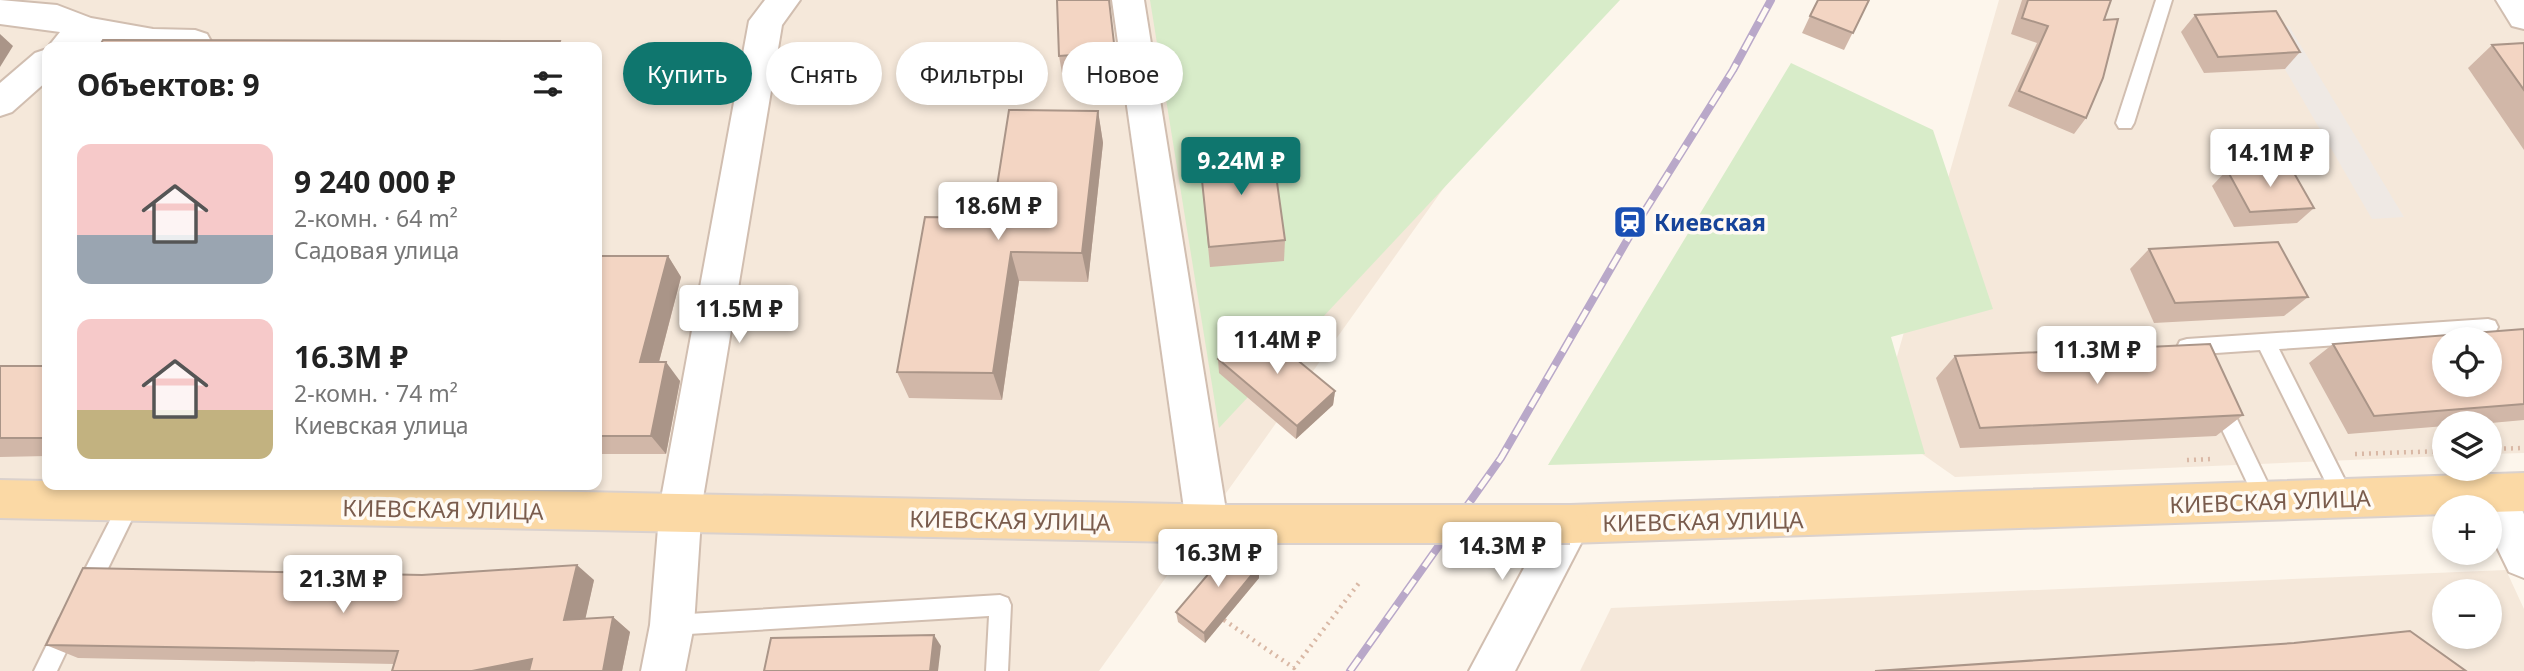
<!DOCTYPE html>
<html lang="ru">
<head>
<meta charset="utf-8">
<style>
	body { margin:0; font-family:"Noto Sans",sans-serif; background:#f6f6f6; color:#222; height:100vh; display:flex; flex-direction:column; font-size:26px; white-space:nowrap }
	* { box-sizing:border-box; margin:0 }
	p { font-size:23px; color:#767676 }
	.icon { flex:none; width:38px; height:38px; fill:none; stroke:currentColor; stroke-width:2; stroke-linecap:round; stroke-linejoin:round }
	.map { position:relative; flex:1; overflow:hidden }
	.sheet { position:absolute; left:42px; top:42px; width:560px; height:448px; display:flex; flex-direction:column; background:#fff; border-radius:14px; box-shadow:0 4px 10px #0003 }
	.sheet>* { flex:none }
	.hud { position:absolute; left:623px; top:42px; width:665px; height:63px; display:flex; gap:14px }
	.fabs { position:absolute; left:2432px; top:327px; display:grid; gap:14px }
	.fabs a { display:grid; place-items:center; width:70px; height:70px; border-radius:50%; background:#fff; box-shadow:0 4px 10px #0003; font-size:35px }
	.price { position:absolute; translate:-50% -60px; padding:0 16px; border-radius:7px; background:#fff; color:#222; font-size:23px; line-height:46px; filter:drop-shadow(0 2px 4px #0008) }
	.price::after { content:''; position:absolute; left:50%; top:42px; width:21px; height:16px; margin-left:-10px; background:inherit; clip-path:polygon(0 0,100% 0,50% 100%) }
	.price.on { background:#0f766e; color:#fff }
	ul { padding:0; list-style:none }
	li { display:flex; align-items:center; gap:21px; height:175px; padding:0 35px }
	li span { display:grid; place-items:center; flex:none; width:196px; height:140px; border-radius:14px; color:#555 }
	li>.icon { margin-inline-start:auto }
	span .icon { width:84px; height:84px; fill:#fffc; stroke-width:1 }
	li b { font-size:30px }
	h2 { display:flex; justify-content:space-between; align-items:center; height:84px; padding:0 35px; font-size:30px }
	.tag { padding:0 24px; border-radius:32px; background:#fff; box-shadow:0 4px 10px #0003; font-size:24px; line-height:63px }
	.tag.on { background:#0f766e; color:#fff }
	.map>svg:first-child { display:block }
</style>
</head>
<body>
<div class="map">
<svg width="2524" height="671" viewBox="0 0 2524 671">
	<rect width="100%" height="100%" fill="#fdf6ec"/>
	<!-- residential -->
	<g fill="#f5e8da" fill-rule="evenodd">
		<path d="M0 0H1578L1099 671H0ZM47 47H597V485H47Z"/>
		<path d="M1999 0H2524V453L2490 454V424H2445V456L1955 477 1878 423ZM2445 340H2490V385H2445Z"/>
		<path d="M2506 570 2524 609V671H1580L1611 608ZM2445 592H2490V637H2445Z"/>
	</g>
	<!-- industrial -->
	<polygon fill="#efe9e4" points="2289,26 2404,217 2372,219 2261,28"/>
	<!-- green -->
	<g fill="#d8ecc9">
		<polygon points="1150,0 1620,0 1219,428"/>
		<polygon points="1791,63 1933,130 1993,309 1891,337 1925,454 1548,465"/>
	</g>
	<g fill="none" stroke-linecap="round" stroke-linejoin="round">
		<defs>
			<g id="service">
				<polygon points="2156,0 2172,0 2134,123 2131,128 2119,128 2116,123"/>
				<polygon points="2488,319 2495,321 2498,327 2495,333 2488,335 2279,349 2354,498 2351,505 2344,507 2337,505 2260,350 2187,355 2180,353 2177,347 2180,341 2187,339"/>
				<polygon points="2219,393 2226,396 2273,494 2276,501 2273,508 2266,510 2259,508 2209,402 2212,396"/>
				<polygon points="130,493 137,495 140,502 137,509 93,599 85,602 77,599 74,592 77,585 123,495"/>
				<polygon points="1000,595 1008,598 1011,605 1008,671 986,671 989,616 672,635 664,632 661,625 664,618 672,615"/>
				<polygon points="68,615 76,618 79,625 57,671 34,671 60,618"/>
			</g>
			<g id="minor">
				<polygon points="0,0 57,5 91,18 153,29 195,30 207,34 212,43 209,47 116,47 92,43 87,47 48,47 60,32 0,24"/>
				<polygon points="765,0 800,0 782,25 702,504 694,625 685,671 641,671 650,625 660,504 749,21"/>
				<polygon points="1112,0 1144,0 1228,523 1222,537 1207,542 1192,537 1186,523"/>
				<polygon points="2496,0 2524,0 2524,29 2512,26"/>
				<polygon points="47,49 47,81 12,112 0,116 0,83 35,53"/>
				<polygon points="1570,505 1585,510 1591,524 1515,671 1469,671 1555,510"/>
			</g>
			<polygon id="tertiary" points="2492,474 2507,480 2524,514 2524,578 2509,572 2490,533 2490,508 2478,508 2471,493 2477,480"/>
			<g id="primary">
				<polygon points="2524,473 2524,511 2490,512 2490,508 2445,508 2445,514 1570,543 1555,538 1549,524 1555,510 1570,505"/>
				<polygon points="0,480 47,481 47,485 233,485 1229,505 1244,510 1250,524 1244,538 1229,543 0,518"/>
			</g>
		</defs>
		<!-- service casing -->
		<use href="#service" stroke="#d1beb0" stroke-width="4"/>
		<!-- minor casing -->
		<use href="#minor" stroke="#d1beb0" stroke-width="4"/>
		<!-- tertiary casing -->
		<use href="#tertiary" stroke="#d1beb0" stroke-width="4"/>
		<!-- primary casing -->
		<use href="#primary" stroke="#dad1cd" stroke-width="4"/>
		<!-- path -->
		<g stroke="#d9b8a5" stroke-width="4.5" stroke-dasharray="2 5" stroke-linecap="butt">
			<polyline points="2490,449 2524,448"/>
			<polyline points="2355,454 2445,451"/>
			<polyline points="2187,460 2213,459"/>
			<polyline points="1224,620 1294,668 1359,583"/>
		</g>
		<!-- service -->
		<use href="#service" fill="#fff" fill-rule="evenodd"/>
		<!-- minor -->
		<use href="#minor" fill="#fff" fill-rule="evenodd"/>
		<!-- tertiary -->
		<use href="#tertiary" fill="#fff" fill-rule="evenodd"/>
		<!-- primary -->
		<use href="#primary" fill="#fbd9a5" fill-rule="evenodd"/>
		<defs>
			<polyline id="rail" points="1350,671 1501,458 1636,225 1733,70 1771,0"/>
		</defs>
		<!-- rail casing -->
		<use href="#rail" stroke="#b9a8c9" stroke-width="8"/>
		<!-- rail -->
		<use href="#rail" stroke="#fffaf3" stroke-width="5" stroke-dasharray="16" stroke-linecap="butt"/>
		<defs>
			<polyline id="primary-bridge" points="1229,524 1570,524"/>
		</defs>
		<!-- primary-bridge casing -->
		<use href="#primary-bridge" stroke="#dad1cd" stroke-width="42" stroke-linecap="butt"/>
		<!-- primary-bridge -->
		<use href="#primary-bridge" stroke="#fbd9a5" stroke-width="38"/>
	</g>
	<!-- wall -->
	<g fill="#d1b7a8">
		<polygon points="1109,0 1117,68 1062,73 1059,56"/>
		<polygon points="1869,0 1844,50 1802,33 1810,16"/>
		<polygon points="2022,0 2111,0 2104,20 2086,118 2074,134 2008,106 2037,43 2011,34"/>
		<polygon points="2195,15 2300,52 2285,69 2204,73 2181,32"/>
		<polygon points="2524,43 2524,150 2468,68 2492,45"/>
		<polygon points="1098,111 1103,143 1088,282 1019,281 1002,400 909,398 897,372 992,218"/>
		<polygon points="1199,152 1285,240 1284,261 1210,267"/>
		<polygon points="2227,170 2314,208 2297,223 2234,227 2212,186"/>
		<polygon points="2149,249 2308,297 2284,316 2154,323 2130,269"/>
		<polygon points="597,256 668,256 681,277 659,362 680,381 666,454 597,454"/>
		<polygon points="2524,329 2524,420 2480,424 2445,424 2445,426 2348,434 2309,363 2333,344"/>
		<polygon points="1955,356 2243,415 2216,436 1960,448 1936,378"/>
		<polygon points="1218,359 1335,391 1333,405 1296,439 1219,373"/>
		<polygon points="0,366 47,366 47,456 0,457"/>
		<polygon points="1259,566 1259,578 1205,643 1178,622 1176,612"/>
		<polygon points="594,580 585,619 613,617 630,632 622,671 392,671 394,664 78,658 46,645"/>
	</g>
	<!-- shaded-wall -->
	<g fill="#aa9588">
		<polygon points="0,34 13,46 0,67"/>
		<polygon points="560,41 564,47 558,47"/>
		<polygon points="1098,111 1103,143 1088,282 1082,253"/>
		<polygon points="1011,252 1019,281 1002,400 993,373"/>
		<polygon points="668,256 681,277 654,381 640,362"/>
		<polygon points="666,362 680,381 666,454 651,436"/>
		<polygon points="1335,391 1333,405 1296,439 1297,426"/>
		<polygon points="577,565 594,580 582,634 564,620"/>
		<polygon points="1259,566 1259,578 1205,643 1204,633"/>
		<polygon points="613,617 630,632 622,671 603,671"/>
		<polygon points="934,635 941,646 938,671 930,671"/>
		<polygon points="532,659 549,671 472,671"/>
	</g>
	<!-- building -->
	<g fill="#f3d5c3" stroke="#aa9588" stroke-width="2" fill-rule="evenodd">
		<polygon points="1057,0 1109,0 1115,52 1059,56"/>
		<polygon points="1818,0 1869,0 1853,33 1810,16"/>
		<polygon points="2028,0 2111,0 2104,20 2118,19 2103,78 2086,118 2019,91 2048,26 2022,18"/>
		<polygon points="2276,11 2300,52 2218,57 2195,15"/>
		<polygon points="103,40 560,41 558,47 99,47"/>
		<polygon points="2524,43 2524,90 2492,45"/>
		<polygon points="1009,110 1098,111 1082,253 1011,252 993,373 897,372 925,217 992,218"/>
		<polygon points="1272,146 1285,240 1209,247 1199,152"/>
		<polygon points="2290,166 2314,208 2250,212 2227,170"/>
		<polygon points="2278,242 2308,297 2175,303 2149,249"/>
		<polygon points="597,256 668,256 640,362 666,362 651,436 597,436"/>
		<polygon points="1256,326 1335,391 1297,426 1218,359"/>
		<path d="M2524 329V404L2374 416 2333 344ZM2445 340H2490V385H2445Z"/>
		<polygon points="2210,344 2243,415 1980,428 1955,356"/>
		<rect x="0" y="366" width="47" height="72"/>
		<polygon points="1232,546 1259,566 1204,633 1176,612"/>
		<polygon points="577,565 564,620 613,617 603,671 529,671 532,659 472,671 392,671 398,651 46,645 83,568 422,575"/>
		<polygon points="2410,631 2466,671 1875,671 2294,643"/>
		<polygon points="934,635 930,671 764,671 771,638"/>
	</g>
	<!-- icons -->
	<defs>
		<symbol id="station-square" viewBox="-11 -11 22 22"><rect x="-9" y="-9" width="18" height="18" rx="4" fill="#1a4fb4" stroke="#fffaf3"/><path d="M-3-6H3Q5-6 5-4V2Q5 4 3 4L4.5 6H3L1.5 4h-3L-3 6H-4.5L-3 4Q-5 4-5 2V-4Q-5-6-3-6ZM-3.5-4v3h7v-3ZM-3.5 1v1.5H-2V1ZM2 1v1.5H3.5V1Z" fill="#fff"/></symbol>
	</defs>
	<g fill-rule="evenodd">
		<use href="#station-square" x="1611" y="203" width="38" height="38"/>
	</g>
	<g text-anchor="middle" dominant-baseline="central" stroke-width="7" stroke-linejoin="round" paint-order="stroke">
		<!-- transit labels -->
		<g font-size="23" font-weight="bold" fill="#164399" stroke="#fffaf3" text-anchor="start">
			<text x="1654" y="222">Киевская</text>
		</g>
		<!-- street labels -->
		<g font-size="23" fill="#7a5c4d" stroke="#fffaf3">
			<text transform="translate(2270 501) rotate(-2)">КИЕВСКАЯ УЛИЦА</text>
			<text transform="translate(443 509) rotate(1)">КИЕВСКАЯ УЛИЦА</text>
			<text transform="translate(1010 520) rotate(1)">КИЕВСКАЯ УЛИЦА</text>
			<text transform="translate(1703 521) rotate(-1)">КИЕВСКАЯ УЛИЦА</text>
		</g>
	</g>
</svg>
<div class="fabs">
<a><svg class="icon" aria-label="locate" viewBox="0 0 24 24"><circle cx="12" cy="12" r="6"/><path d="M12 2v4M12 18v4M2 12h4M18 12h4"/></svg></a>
<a><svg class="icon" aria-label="layers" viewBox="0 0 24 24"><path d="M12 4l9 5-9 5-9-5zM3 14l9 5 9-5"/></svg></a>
<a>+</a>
<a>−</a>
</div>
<b class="price" style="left:2270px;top:189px">14.1M ₽</b>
<b class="price on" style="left:1241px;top:197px">9.24M ₽</b>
<b class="price" style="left:998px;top:242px">18.6M ₽</b>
<b class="price" style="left:739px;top:345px">11.5M ₽</b>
<b class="price" style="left:1277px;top:376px">11.4M ₽</b>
<b class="price" style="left:2097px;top:386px">11.3M ₽</b>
<b class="price" style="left:1502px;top:582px">14.3M ₽</b>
<b class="price" style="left:1218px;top:589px">16.3M ₽</b>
<b class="price" style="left:343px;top:615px">21.3M ₽</b>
<div class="hud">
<a class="tag on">Купить</a>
<a class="tag">Снять</a>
<a class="tag">Фильтры</a>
<a class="tag">Новое</a>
</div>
<section class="sheet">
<h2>Объектов: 9<svg class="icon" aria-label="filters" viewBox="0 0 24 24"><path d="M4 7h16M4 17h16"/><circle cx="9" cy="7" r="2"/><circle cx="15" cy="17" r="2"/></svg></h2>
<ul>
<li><span style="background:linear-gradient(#f6c9c9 65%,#9aa5b1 0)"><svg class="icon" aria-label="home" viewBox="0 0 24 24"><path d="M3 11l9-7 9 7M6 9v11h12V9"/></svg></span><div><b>9 240 000 ₽</b><p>2-комн. · 64 m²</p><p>Садовая улица</p></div></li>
<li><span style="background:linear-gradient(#f6c9c9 65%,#c2b280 0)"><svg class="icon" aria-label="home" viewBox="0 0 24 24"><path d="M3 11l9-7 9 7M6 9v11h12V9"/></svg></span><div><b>16.3M ₽</b><p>2-комн. · 74 m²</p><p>Киевская улица</p></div></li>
</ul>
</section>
</div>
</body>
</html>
